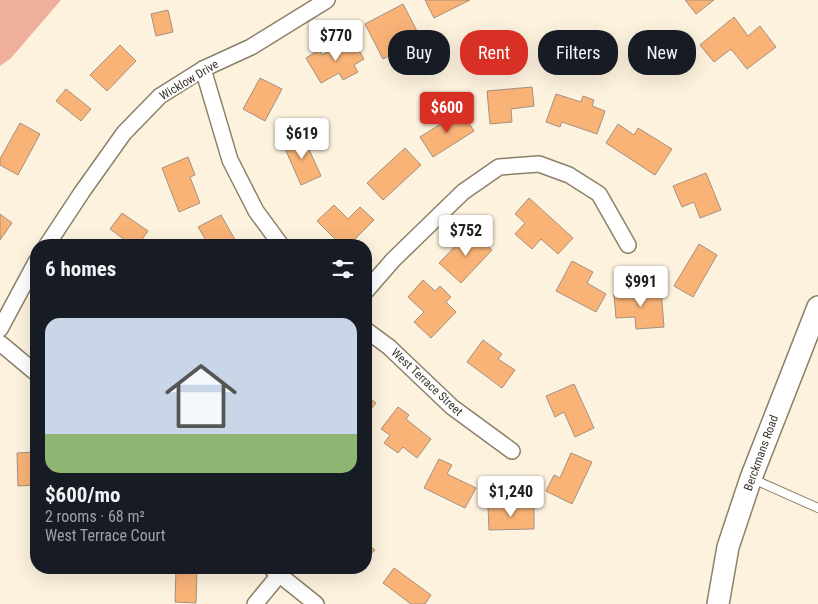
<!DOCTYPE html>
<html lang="en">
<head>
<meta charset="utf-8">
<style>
	body { margin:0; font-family:"Roboto Condensed",sans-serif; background:#242831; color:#f1f3f6; height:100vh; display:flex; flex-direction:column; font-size:19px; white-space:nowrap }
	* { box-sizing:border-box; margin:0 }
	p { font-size:16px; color:#9ea1a6 }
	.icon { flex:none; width:28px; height:28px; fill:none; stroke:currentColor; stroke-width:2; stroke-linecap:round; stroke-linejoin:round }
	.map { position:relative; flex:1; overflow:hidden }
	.drawer { position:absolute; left:30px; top:239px; width:342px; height:335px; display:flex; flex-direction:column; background:#171b24; border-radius:20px; box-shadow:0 5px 20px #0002 }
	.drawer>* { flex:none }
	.hud { position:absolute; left:388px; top:30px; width:355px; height:45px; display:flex; gap:10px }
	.price { position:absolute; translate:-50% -42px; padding:0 11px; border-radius:5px; background:#fff; color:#222; font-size:16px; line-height:32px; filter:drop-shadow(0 1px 2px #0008) }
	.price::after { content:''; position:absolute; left:50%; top:30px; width:15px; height:11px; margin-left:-8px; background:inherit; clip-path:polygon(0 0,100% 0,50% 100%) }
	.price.active { background:#d93025; color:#fff }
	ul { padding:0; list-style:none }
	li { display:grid; align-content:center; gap:10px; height:265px; padding:0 15px }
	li+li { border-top:1px solid #363941 }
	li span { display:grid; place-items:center; height:155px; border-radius:15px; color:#555 }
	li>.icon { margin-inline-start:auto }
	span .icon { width:90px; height:90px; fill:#fffc; stroke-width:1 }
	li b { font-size:21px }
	h2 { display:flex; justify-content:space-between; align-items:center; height:60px; padding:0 15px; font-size:21px }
	.chip { padding:0 18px; border-radius:20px; background:#171b24; box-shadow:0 5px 20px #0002; font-size:18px; line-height:45px }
	.chip.active { background:#d93025; color:#fff }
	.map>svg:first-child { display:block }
</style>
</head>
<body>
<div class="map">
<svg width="818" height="604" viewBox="0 0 818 604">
	<rect width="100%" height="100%" fill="#fdf2de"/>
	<!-- green -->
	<polygon fill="#f0af9a" points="0,0 61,0 11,58 0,66"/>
	<!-- building -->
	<g fill="#f9b377" stroke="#a6907e">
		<polygon points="425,0 470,0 434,18"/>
		<polygon points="685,0 714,0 696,14"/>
		<polygon points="403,4 421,39 383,59 365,24"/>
		<polygon points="168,10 173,32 156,36 151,14"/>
		<polygon points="734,17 748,36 760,26 776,47 747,69 731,49 714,62 700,45"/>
		<polygon points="352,39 364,59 354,65 358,72 343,80 339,73 321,83 306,58 319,50 322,55"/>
		<polygon points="642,39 661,60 647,72 629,51"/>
		<polygon points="120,45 136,61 107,91 90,75"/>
		<polygon points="260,78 282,89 265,121 243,109"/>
		<polygon points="532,87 534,106 511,109 512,122 490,124 487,91"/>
		<polygon points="66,89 91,109 81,121 56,101"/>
		<polygon points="556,94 581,102 583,96 594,100 592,106 605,111 597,134 562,122 560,127 546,122"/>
		<polygon points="461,111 474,131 433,157 420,137"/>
		<polygon points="20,123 40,134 18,175 0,165 0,159"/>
		<polygon points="618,124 634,135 638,128 672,149 655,175 606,143"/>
		<polygon points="303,136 321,176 301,185 283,144"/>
		<polygon points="405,148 421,165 383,200 367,183"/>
		<polygon points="188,157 195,175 190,177 200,203 179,212 162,168"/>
		<polygon points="706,173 721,210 700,218 694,202 682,207 673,186"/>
		<polygon points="529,198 573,238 558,254 541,239 532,249 515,234 525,223 515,214"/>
		<polygon points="334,205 348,219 360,207 374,220 349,245 341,245 317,221"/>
		<polygon points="122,213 148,231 138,245 132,245 110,229"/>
		<polygon points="0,214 12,223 0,240"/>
		<polygon points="221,215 238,245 209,245 198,227"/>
		<polygon points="471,230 492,250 461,283 439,263"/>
		<polygon points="699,244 717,255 693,297 674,286"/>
		<polygon points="572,261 593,272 587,283 606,294 596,312 556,291"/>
		<polygon points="423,280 435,291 440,286 451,297 446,302 456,312 431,338 414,322 424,312 408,297"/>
		<polygon points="661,290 664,327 636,329 635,317 616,318 614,294"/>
		<polygon points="483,340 502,354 498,359 515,370 502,388 467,362"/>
		<polygon points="574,384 594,428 575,437 564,412 555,417 546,396"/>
		<polygon points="366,395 376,403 366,415"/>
		<polygon points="398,407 409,415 406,419 431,439 417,458 403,447 398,453 384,443 390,435 381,429"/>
		<polygon points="36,452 36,485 18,486 17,453"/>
		<polygon points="571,453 592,462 572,504 546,491 554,475 560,478"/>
		<polygon points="439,459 452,465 447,474 476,488 465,508 424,488"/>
		<polygon points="534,506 534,529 489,530 488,507"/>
		<polygon points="366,543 375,550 366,559"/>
		<polygon points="176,568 197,568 196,603 175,602"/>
		<polygon points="394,568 431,595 425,604 411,604 383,583"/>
	</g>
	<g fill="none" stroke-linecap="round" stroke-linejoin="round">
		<defs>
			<polyline id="lane" points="753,479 818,508"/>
			<g id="street">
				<polyline points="203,69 230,160 256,211 281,245"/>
				<polyline points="47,245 82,192 124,133 160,96 203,69 251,47 327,0"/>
				<polyline points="366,291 393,260 463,192 499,167 539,164 569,175 599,194 628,245"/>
				<polyline points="0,329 36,262"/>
				<polyline points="366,330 389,347 452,407 512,451"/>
				<polyline points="0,343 36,373"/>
				<polyline points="271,568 316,604"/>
				<polyline points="255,604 279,575"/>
			</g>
			<polyline id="secondary" points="718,604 728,547 751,478 818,307"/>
		</defs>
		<!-- lane casing -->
		<use href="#lane" stroke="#8d8069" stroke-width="10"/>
		<!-- street casing -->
		<use href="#street" stroke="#8d8069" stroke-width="18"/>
		<!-- secondary casing -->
		<use href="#secondary" stroke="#8d8069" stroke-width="24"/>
		<!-- lane -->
		<use href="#lane" stroke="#fff" stroke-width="8"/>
		<!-- street -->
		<use href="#street" stroke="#fff" stroke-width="15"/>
		<!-- secondary -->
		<use href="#secondary" stroke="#fff" stroke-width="21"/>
	</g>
	<g text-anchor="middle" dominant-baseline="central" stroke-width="4" stroke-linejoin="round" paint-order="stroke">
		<!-- street labels -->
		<g font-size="12" fill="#3c372d" stroke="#fff">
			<text transform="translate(189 80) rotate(-31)">Wicklow Drive</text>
			<text transform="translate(427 382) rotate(43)">West Terrace Street</text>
			<text transform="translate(761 453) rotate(-70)">Berckmans Road</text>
		</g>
	</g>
</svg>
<b class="price" style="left:336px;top:62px">$770</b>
<b class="price active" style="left:447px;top:134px">$600</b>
<b class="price" style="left:302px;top:160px">$619</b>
<b class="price" style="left:466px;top:257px">$752</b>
<b class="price" style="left:641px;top:308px">$991</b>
<b class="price" style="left:511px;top:518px">$1,240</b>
<div class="hud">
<a class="chip">Buy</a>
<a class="chip active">Rent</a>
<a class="chip">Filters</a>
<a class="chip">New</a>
</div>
<section class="drawer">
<h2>6 homes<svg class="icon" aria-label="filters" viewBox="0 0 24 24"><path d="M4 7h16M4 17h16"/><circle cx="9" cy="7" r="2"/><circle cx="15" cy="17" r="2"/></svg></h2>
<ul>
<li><span style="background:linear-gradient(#c9d6e8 75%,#8fb573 0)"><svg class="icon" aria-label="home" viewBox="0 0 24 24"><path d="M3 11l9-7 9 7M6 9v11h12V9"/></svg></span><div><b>$600/mo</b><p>2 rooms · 68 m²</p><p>West Terrace Court</p></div></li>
</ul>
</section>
</div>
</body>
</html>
